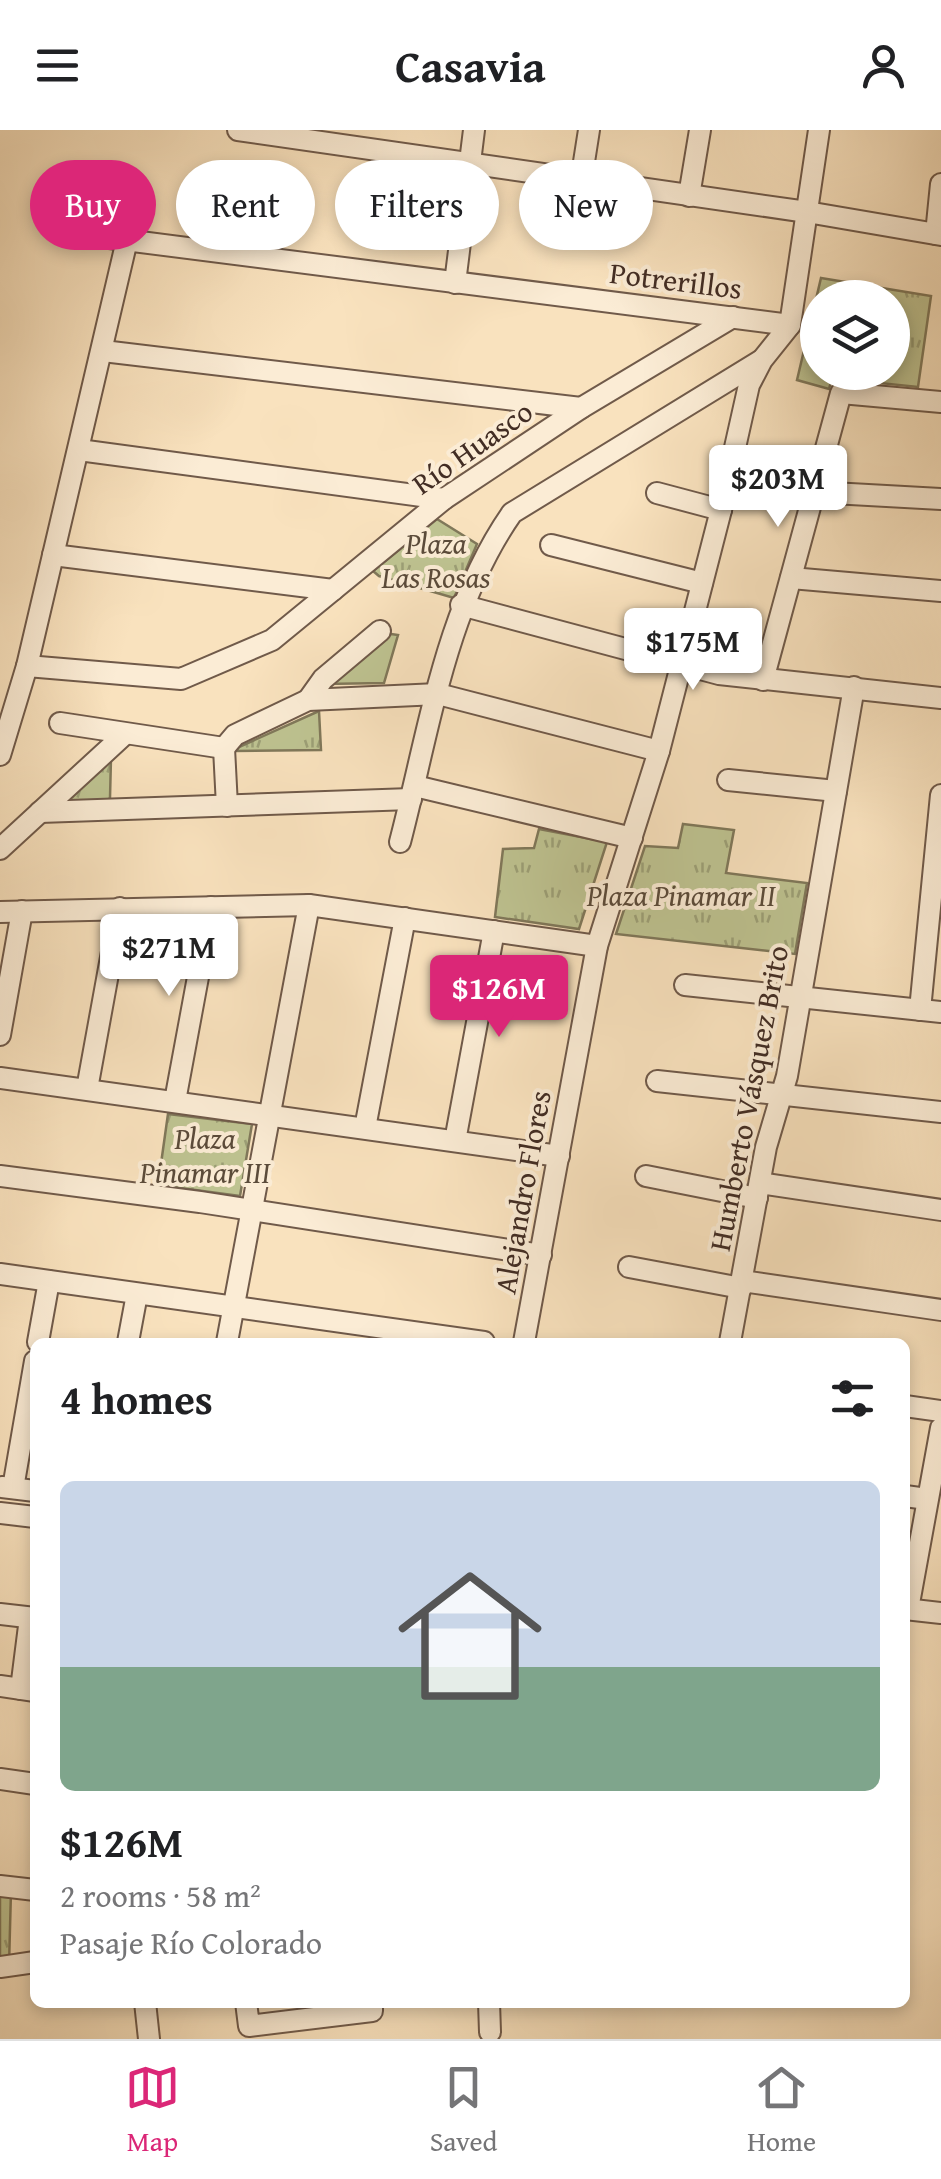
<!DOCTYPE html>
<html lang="en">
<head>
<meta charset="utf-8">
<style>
	body { margin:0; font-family:"Gentium Book Plus",serif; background:#f2f2f2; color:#202124; height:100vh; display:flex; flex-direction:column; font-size:38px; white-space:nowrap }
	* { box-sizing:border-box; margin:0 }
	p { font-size:32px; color:#757577 }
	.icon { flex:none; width:55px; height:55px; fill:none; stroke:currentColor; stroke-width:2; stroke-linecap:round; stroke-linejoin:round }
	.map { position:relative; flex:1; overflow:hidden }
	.drawer { position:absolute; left:30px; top:1208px; width:880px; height:670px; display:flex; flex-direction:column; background:#fff; border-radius:15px; box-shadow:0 5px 15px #0003 }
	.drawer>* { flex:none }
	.top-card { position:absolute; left:30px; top:30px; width:882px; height:90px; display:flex; gap:20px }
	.controls { position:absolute; left:800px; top:150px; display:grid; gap:20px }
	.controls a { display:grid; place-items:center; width:110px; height:110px; border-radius:50%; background:#fff; box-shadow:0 5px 15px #0003; font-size:50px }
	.price { position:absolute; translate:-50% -85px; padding:0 22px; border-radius:10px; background:#fff; color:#222; font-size:32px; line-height:65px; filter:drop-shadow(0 2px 5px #0008) }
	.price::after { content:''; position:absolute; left:50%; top:60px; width:30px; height:22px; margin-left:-15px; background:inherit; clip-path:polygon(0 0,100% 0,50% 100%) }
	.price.on { background:#db2777; color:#fff }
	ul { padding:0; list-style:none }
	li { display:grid; align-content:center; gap:20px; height:530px; padding:0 30px }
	li span { display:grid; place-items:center; height:310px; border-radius:15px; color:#555 }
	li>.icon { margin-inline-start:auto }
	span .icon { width:180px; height:180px; fill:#fffc; stroke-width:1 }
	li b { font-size:42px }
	h2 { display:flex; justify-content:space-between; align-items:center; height:120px; padding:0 30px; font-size:42px }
	.pill { padding:0 35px; border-radius:45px; background:#fff; box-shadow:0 5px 15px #0003; font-size:35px; line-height:90px }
	.pill.on { background:#db2777; color:#fff }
	header { display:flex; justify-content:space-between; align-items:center; height:130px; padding:0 30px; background:#fff; font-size:45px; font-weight:800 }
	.tab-bar { display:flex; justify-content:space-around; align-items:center; height:140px; border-top:2px solid #e0e0e0; background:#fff; font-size:28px; color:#757577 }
	.tab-bar a { display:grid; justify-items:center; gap:5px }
	.tab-bar .on { color:#db2777 }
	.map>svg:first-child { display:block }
</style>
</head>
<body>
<header><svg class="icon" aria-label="menu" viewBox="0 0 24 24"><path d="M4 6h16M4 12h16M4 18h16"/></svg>Casavia<svg class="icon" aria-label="person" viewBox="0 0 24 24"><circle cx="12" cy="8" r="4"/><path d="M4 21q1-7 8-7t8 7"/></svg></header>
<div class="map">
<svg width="941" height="1909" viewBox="0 0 941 1909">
	<defs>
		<pattern id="grass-tufts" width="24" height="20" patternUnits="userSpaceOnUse" patternTransform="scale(2.5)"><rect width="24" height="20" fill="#bec391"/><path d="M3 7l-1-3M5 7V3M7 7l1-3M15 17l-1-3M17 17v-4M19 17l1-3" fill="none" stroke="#9c9f76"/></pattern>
	</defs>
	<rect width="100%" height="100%" fill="#f9e2be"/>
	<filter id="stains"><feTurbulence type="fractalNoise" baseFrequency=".002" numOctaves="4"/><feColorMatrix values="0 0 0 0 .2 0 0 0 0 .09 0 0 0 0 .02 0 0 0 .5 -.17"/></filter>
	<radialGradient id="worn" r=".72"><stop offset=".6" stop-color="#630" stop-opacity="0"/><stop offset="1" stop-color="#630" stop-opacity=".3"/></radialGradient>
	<!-- grass -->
	<g fill="url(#grass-tufts)" stroke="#80785a" stroke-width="2.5" fill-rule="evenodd">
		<path d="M821 148 931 166 918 257 832 248 829 259 797 250ZM818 168H892V242H818Z"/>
		<polygon points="437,389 477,414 454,468 379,446 373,441"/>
		<polygon points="391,504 398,505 384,553 325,554"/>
		<polygon points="319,581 321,620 236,621 239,617"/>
		<polygon points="111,628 110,668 106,672 63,673"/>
		<polygon points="683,694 734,700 726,743 807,753 795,824 616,804 645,716 678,718"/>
		<polygon points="539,699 607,712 579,799 495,787 503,719 534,718"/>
		<polygon points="168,984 252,994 240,1066 158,1055"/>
		<polygon points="0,1760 11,1761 9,1836 0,1837"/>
	</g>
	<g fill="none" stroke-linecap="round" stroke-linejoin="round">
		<defs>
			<g id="minor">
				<polyline points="238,0 807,82 941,105"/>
				<polyline points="581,51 589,0"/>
				<polyline points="689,66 700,0"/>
				<polyline points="78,104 790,195"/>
				<polyline points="936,104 941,54"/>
				<polyline points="455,153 474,0"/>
				<polyline points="103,221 581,278"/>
				<polyline points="79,320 444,369"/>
				<polyline points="814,362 941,369"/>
				<polyline points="657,363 721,380"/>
				<polyline points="551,415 702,453"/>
				<polyline points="53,425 333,460"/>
				<polyline points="791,448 941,461"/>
				<polyline points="461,475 719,544 941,568"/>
				<polyline points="27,536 181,549 272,510 444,369 581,278 733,187"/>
				<polyline points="763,550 841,263 941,272"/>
				<polyline points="308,570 323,549 380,501"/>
				<polyline points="60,593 224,618"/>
				<polyline points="224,618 235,605 308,570 438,564 659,621"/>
				<polyline points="224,618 227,676"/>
				<polyline points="0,625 27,536 127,110"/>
				<polyline points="728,650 836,661"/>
				<polyline points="415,656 632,708"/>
				<polyline points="40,682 411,669"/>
				<path d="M400 712C429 601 446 477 512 383L760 231"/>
				<polyline points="0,719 125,604"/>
				<polyline points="0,782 309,775 597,816"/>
				<polyline points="685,855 941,882"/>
				<polyline points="920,880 941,665"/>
				<polyline points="0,905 22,781"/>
				<polyline points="0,948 559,1026"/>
				<polyline points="657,951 941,982"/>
				<polyline points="87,959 120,778"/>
				<polyline points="175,971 211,777"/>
				<polyline points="365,998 405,788"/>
				<polyline points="455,1011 494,801"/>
				<polyline points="0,1046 200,1072 541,1125"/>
				<polyline points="646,1046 757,1068"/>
				<polyline points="760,1053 941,1080"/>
				<polyline points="629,1137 741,1158"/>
				<polyline points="0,1144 484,1212"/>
				<polyline points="742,1151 941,1180"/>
				<polyline points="38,1212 49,1151"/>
				<polyline points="128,1212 137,1164"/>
				<polyline points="227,1212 309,775"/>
				<polyline points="524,1212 597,816 659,621 721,380 749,255 762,230 790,195 819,0"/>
				<polyline points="730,1212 766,1017 787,946 854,557"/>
				<polyline points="905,1276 941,1281"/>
				<polyline points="2,1357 35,1361"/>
				<polyline points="13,1358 35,1231"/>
				<polyline points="905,1366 927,1369"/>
				<polyline points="0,1383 35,1387"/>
				<polyline points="905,1479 941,1483"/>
				<polyline points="908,1479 941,1298"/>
				<polyline points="0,1484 35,1488"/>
				<polyline points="0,1556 35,1561"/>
				<polyline points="21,1559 30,1488"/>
				<polyline points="0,1649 35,1654"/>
				<polyline points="0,1756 35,1760"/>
				<polyline points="0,1837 35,1832"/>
				<polyline points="145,1872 149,1909"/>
				<polyline points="246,1872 249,1896 372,1881 372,1872"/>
				<polyline points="489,1872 490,1902"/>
			</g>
		</defs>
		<!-- minor casing -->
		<use href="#minor" stroke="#705a4a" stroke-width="24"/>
		<!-- minor -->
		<use href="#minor" stroke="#fbecd5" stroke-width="20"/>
	</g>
	<g text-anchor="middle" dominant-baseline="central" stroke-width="8" stroke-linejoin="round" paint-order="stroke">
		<!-- street labels -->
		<g font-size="30" fill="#422d24" stroke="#fbecd5">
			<text transform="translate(676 150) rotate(7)">Potrerillos</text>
			<text transform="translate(472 317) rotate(-35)">Río Huasco</text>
			<text transform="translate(748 968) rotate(-79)">Humberto Vásquez Brito</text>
			<text transform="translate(522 1062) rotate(-80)">Alejandro Flores</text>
		</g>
		<!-- park labels -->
		<g font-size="30" font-style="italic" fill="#5b4b3a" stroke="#fbecd5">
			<text x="436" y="413">Plaza<tspan x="436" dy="34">Las Rosas</tspan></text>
			<text x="681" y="765">Plaza Pinamar II</text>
			<text x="205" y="1008">Plaza<tspan x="205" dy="34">Pinamar III</tspan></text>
		</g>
	</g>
	<rect width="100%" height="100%" filter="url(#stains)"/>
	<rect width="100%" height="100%" fill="url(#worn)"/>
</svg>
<div class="controls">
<a><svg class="icon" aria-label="layers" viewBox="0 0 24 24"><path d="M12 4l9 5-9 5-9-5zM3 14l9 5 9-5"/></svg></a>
</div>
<b class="price" style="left:778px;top:400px">$203M</b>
<b class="price" style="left:693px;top:563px">$175M</b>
<b class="price" style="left:169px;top:869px">$271M</b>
<b class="price on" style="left:499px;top:910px">$126M</b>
<div class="top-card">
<a class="pill on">Buy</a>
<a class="pill">Rent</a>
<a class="pill">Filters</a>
<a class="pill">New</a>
</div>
<section class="drawer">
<h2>4 homes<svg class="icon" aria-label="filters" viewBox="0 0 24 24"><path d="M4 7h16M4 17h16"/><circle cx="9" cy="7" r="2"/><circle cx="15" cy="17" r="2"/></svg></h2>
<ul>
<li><span style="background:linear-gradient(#c9d6e8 60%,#7fa58c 0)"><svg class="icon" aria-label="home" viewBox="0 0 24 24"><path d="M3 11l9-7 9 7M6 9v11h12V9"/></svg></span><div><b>$126M</b><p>2 rooms · 58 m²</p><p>Pasaje Río Colorado</p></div></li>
</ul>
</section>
</div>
<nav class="tab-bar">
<a class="on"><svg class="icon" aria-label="map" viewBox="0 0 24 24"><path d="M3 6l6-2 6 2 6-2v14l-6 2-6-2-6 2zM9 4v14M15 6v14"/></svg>Map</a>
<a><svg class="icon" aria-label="saved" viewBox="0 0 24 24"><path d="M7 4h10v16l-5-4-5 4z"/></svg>Saved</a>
<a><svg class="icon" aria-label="home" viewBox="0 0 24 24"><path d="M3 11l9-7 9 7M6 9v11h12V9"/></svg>Home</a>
</nav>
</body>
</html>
